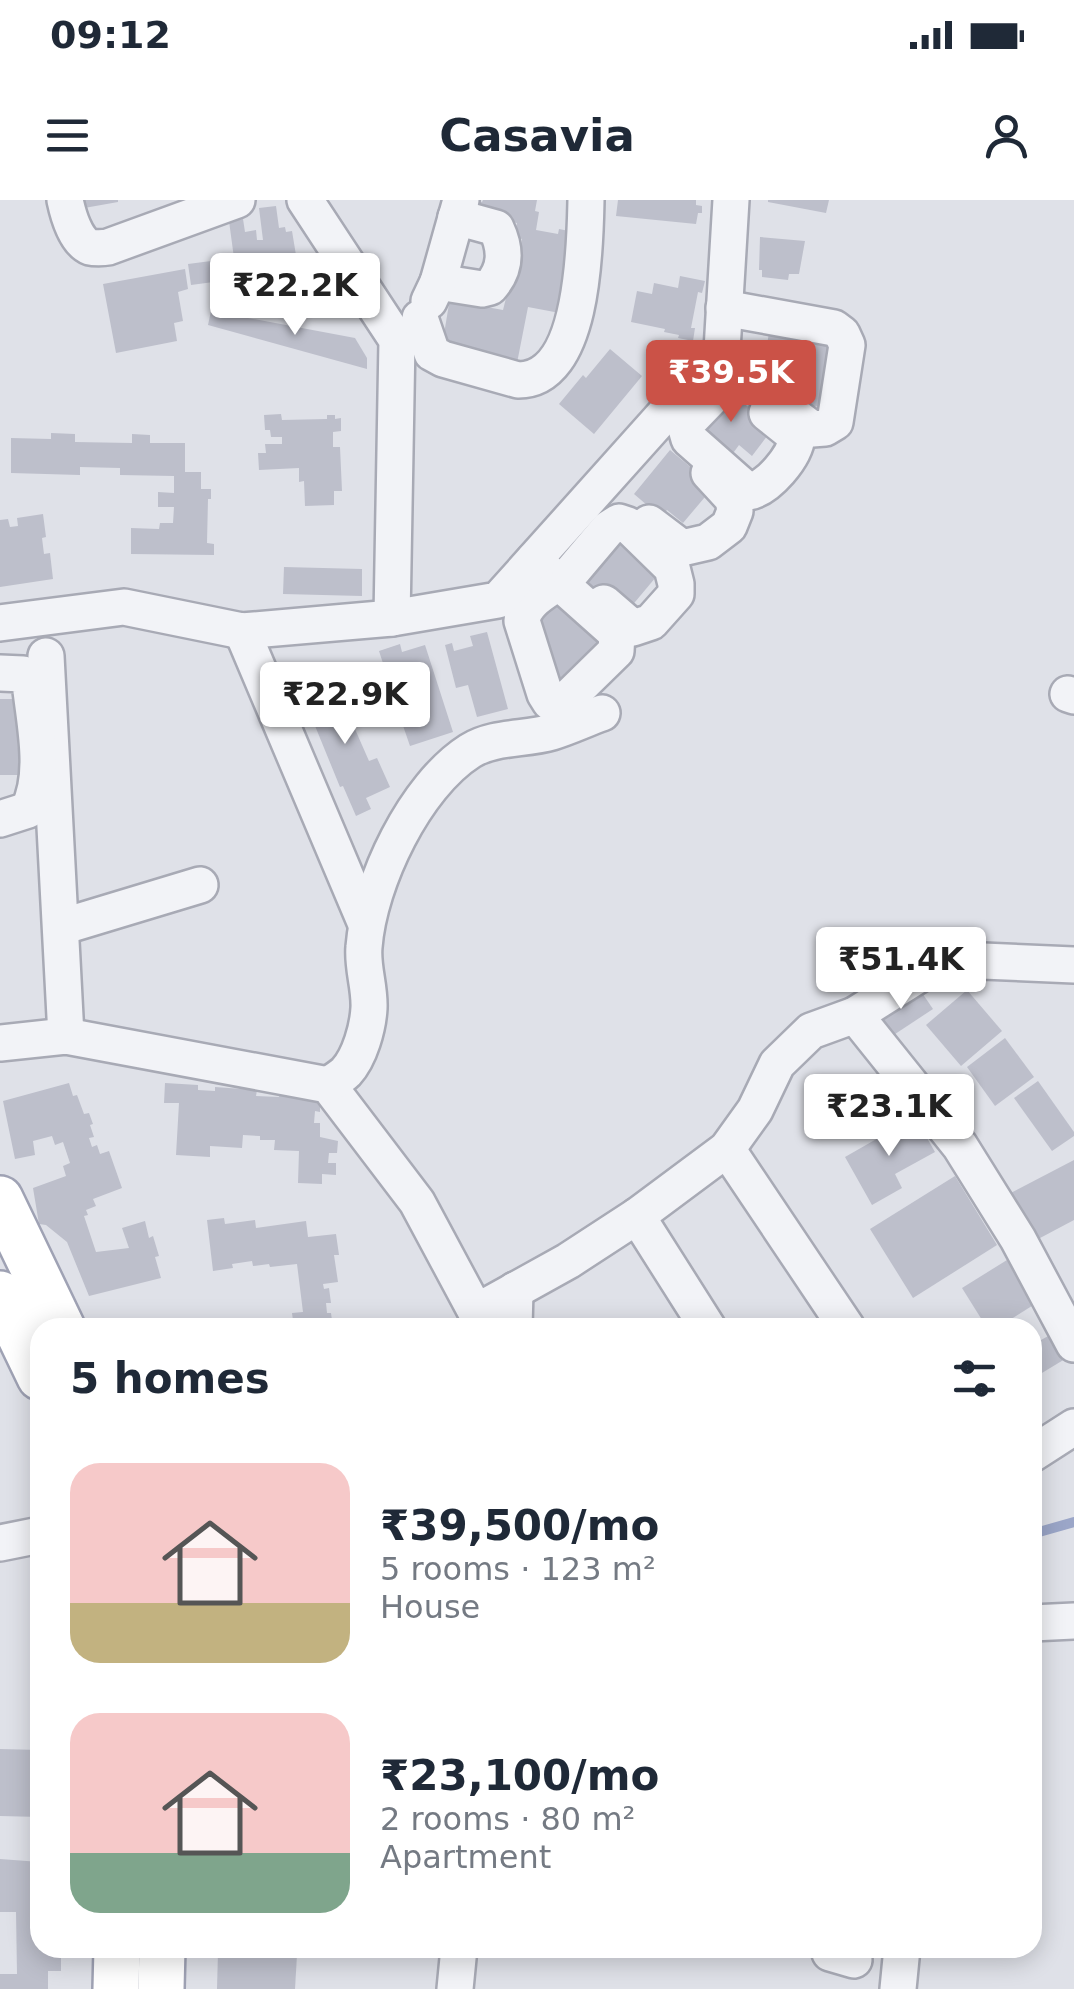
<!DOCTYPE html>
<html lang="en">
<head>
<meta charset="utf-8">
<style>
	body { margin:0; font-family:"DejaVu Sans",sans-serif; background:#f6f6f7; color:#1f2937; height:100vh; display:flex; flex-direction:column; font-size:38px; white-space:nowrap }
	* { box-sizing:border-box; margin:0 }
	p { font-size:32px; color:#747a83 }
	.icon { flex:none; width:55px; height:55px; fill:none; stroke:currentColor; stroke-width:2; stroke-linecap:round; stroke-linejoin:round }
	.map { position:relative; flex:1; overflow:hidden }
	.side { position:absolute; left:30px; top:1118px; width:1012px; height:640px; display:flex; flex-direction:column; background:#fff; border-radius:30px; box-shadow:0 5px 25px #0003 }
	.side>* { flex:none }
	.price { position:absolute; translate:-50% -85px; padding:0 22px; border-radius:10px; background:#fff; color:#222; font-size:32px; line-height:65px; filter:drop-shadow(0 2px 5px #0008) }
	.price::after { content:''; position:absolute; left:50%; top:60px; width:30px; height:22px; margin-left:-15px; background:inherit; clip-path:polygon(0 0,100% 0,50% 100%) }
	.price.selected { background:#cb5247; color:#fff }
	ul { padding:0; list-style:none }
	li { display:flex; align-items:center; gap:30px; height:250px; padding:0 40px }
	li span { display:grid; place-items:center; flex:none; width:280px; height:200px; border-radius:30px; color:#555 }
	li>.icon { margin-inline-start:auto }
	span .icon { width:120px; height:120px; fill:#fffc; stroke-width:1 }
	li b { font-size:42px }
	h2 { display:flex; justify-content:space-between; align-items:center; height:120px; padding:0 40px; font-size:42px }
	.status { display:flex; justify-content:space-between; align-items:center; height:70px; padding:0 50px; background:#fff; direction:ltr }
	.status svg { height:28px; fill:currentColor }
	header { display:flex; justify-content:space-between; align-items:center; height:130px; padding:0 40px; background:#fff; font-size:45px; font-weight:800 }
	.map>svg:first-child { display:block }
</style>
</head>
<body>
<div class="status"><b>09:12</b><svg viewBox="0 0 49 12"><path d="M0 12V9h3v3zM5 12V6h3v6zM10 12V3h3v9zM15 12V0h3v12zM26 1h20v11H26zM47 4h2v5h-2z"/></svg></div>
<header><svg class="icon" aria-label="menu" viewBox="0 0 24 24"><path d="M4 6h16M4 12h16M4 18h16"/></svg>Casavia<svg class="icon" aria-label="person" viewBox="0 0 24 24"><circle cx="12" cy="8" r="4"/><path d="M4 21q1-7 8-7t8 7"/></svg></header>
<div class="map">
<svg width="1074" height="1789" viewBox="0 0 1074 1789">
	<rect width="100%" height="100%" fill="#dfe1e8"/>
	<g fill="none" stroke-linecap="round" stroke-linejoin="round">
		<!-- stream -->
		<polyline stroke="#9ba6c8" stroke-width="10" points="1032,1334 1074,1322"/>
	</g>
	<!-- building -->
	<g fill="#bdbfcb">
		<polygon points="71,0 118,0 118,2 73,10"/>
		<polygon points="475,0 482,2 483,0 537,0 535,11 539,12 536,30 558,34 559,29 579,33 565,114 528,107 517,163 503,160 504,158 451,148 436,150 444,134 449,104 441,103 443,92 459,102 503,110 506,98 501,97 504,83 514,85 522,39 514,37 517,23 472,14"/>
		<polygon points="618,0 696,0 696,5 702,6 702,13 698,13 696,24 616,16"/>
		<polygon points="768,0 829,0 826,13 768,2"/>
		<polygon points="276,6 279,28 285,27 286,32 292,31 299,73 311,72 313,88 268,95 267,90 238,93 236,79 191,85 188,64 234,58 229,21 243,19 245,32 256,30 257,40 263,40 259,8"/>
		<polygon points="760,37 805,41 799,74 789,74 788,80 762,77 762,70 759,70"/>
		<polygon points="185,69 188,89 178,92 183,121 174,123 177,141 116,153 103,84"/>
		<polygon points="680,76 705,81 702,93 698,92 691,128 695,128 693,141 678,138 679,135 664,132 665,129 631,122 637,91 652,94 654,83 678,88"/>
		<polygon points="211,111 355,138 367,158 367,169 208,125"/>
		<polygon points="770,126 839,139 829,209 809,205 792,210 796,187 783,185 785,168 764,164"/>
		<polygon points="610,149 642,176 594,234 559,204 583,175 586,178"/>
		<polygon points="723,189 753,210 750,215 771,231 752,256 739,245 731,256 692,225"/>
		<polygon points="281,214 282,220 327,219 327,215 335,215 335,219 341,218 341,231 333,232 333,247 340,247 342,291 334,291 334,305 305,306 304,281 299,282 299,268 259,270 258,253 266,253 265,244 282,244 282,237 271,237 270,230 265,230 264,215"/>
		<polygon points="51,233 75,234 75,242 132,243 132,234 150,235 150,243 185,243 185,272 201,272 201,289 211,289 211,299 208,299 207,343 214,344 214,355 131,354 131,328 159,329 160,323 173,323 174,307 158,307 158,292 174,293 174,276 120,275 120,268 80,267 80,275 11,273 11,238 51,239"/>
		<polygon points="670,250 700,275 710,291 683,323 667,310 661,317 634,294"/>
		<polygon points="43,314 46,337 42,338 44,354 50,353 53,379 0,387 0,320 8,319 10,327 18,326 17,318"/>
		<polygon points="620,330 661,371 630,408 610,401 581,377"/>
		<polygon points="284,367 362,369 362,396 283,394"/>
		<polygon points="553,392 572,408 568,414 584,427 604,438 559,495 540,451 548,442 526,423"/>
		<polygon points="487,432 508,509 477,517 468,485 456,488 445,445 452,443 454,451 473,446 470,436"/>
		<polygon points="400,444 402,452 425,445 453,532 410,546 400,517 411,513 404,491 393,494 379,451"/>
		<polygon points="333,479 369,561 377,558 390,587 366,598 371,609 356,616 343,586 340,587 302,494"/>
		<polygon points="0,499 16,499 19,575 0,575"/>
		<polygon points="916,784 933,809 886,840 870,815"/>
		<polygon points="967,790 1002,831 961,866 926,825"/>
		<polygon points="1005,838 1034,877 995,906 967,867"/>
		<polygon points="1038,881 1074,932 1074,936 1052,951 1014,898"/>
		<polygon points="69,883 73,896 77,895 84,914 89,913 93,924 90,925 94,937 89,938 92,947 97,945 100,954 109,951 122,988 93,999 96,1006 86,1010 88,1015 84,1016 96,1052 129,1048 122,1028 145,1021 149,1038 153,1036 159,1056 155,1057 161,1078 89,1096 67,1042 46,1025 39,1024 33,988 66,976 63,966 70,963 63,942 55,945 52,936 33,941 35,955 15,959 3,901"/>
		<polygon points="165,883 198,885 198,890 215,891 215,887 257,890 256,896 279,897 280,889 320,898 320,912 315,911 314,923 320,923 320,937 338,941 337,953 329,953 328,963 336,963 336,975 322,974 322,984 298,983 299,951 274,950 275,940 260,940 260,936 243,935 242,948 210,946 210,957 176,955 179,903 164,903"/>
		<polygon points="915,917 935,952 895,974 902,988 872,1005 845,957"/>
		<polygon points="1074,960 1074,1020 1025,1046 1001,998"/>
		<polygon points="955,976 997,1045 913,1098 870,1029"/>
		<polygon points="224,1018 225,1024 255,1020 256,1028 306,1021 308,1037 336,1034 339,1055 334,1055 338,1082 323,1084 324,1089 329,1088 331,1103 326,1103 327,1113 331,1113 333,1128 294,1128 292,1113 303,1112 297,1064 270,1067 269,1064 253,1066 252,1061 232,1064 233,1068 213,1071 207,1020"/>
		<polygon points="1007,1060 1035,1104 997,1128 987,1128 962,1088"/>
		<polygon points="1050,1135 1065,1159 1032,1179 1032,1145"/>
		<polygon points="0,1549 40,1550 40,1617 0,1616"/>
		<polygon points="0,1659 40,1662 40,1748 61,1748 61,1771 48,1771 48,1789 0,1789 0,1774 17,1774 16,1712 0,1712"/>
		<polygon points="218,1752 297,1755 295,1789 217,1789"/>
	</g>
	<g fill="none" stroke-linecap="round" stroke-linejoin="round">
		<defs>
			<g id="minor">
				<path d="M65 0C68 14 75 41 90 47 94 48 103 48 108 47L237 0"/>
				<polyline points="305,0 397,140 392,418"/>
				<path d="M438 82 482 89 490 87C507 68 506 49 496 28L456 17"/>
				<polyline points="429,101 438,82 461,0"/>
				<path d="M420 118 432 153 443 159 518 180C584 181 585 45 586 0"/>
				<polyline points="722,150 783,207 812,229 825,228 835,222 847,145 842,134 834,128 724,108"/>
				<path d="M715 194 685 225 689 239 749 292C768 288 795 257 797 237L767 213"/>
				<polyline points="649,323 682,348 708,342 729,326 735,311 733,299 709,273"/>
				<path d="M534 360 617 434 616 451 566 500 557 503 550 502 545 494 522 421C524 402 545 392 559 382"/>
				<polyline points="570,374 608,329 619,322 628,325 672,368 676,384 676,394 651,422 633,428 604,403"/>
				<polyline points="0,423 124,407 242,431 392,418 498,400 722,150 731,0"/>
				<polyline points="242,431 366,724"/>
				<polyline points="46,456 66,836"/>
				<path d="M0 473 23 474 30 482C34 522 47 573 28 610L0 619"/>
				<polyline points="1068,494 1074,496"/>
				<polyline points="61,727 200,685"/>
				<polyline points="855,815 960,946 1018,1039 1074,1144"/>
				<polyline points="0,843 66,836 328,885 417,1002 476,1112 568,1061 637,1016 727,949 755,910 777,864 811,831 855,815 931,767 983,761 1074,765"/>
				<path d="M328 885C334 881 341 877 346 872 360 857 368 827 369 808 370 787 362 767 364 747 369 682 415 586 470 551 494 536 525 540 552 532 569 527 585 519 602 513"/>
				<polyline points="727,949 847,1128"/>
				<polyline points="637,1016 708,1128"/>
				<polyline points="514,1128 515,1090"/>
				<polyline points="1032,1254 1074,1227"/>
				<polyline points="0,1343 40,1335"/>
				<polyline points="1032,1423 1074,1421"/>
				<polyline points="830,1748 830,1753 854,1760"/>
				<polyline points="455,1789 459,1748"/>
				<polyline points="898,1789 902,1748"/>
			</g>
			<g id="major">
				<polyline points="0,999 62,1128"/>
				<polyline points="0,1094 40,1177"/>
				<polyline points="116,1789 117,1748"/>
				<polyline points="161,1789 162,1748"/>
			</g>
		</defs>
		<!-- minor casing -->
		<use href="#minor" stroke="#a8aab5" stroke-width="40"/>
		<!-- major casing -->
		<use href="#major" stroke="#9fa2b4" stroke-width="50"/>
		<!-- minor -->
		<use href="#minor" stroke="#f2f3f7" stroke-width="35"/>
		<!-- major -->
		<use href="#major" stroke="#fff" stroke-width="45"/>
	</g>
</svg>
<b class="price" style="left:295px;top:138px">₹22.2K</b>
<b class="price selected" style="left:731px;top:225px">₹39.5K</b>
<b class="price" style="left:345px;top:547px">₹22.9K</b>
<b class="price" style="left:901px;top:812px">₹51.4K</b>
<b class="price" style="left:889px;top:959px">₹23.1K</b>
<section class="side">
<h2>5 homes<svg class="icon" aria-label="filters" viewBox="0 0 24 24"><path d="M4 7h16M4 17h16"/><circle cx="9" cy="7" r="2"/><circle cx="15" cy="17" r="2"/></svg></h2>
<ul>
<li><span style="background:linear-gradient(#f6c9c9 70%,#c2b280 0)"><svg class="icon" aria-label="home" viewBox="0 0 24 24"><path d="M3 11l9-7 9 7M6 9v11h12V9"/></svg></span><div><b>₹39,500/mo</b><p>5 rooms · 123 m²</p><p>House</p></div></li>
<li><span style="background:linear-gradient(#f6c9c9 70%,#7fa58c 0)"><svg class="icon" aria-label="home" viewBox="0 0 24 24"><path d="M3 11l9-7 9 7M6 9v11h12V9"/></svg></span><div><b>₹23,100/mo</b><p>2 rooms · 80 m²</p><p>Apartment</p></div></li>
</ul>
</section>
</div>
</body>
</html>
